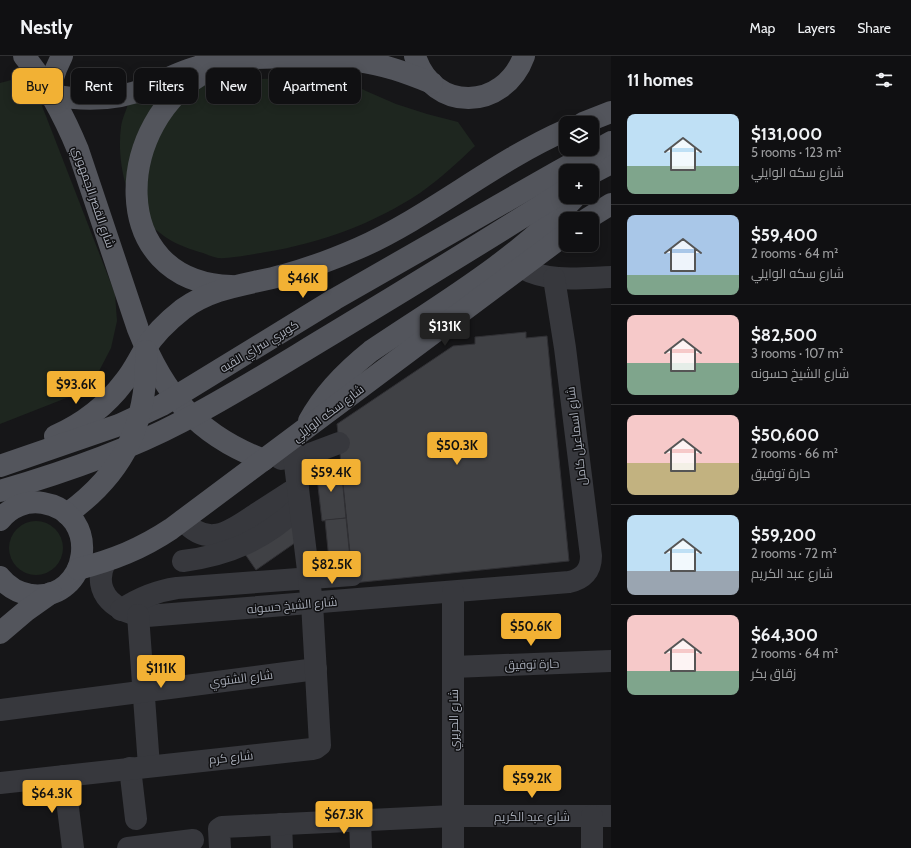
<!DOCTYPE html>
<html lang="en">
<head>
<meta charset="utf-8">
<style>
	body { margin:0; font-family:Cabin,Cairo,sans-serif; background:#19191b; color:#f1f3f6; height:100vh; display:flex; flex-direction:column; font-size:15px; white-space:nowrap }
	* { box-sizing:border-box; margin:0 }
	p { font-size:13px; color:#9c9d9f }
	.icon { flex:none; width:22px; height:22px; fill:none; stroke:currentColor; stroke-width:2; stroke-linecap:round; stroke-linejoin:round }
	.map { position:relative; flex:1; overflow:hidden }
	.panel { display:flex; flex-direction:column; background:#101012; width:300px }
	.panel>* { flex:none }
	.hud { position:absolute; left:12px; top:12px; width:380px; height:36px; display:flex; gap:8px }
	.fabs { position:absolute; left:559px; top:60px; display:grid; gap:8px }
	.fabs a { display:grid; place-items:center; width:40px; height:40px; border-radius:8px; background:#101012; box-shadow:0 2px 10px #0003,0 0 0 1px #303032; font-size:20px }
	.price { position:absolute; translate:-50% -34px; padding:0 9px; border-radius:4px; background:#f2b134; color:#111; font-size:13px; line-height:26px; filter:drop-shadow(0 1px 2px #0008) }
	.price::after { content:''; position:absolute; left:50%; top:24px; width:12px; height:9px; margin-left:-6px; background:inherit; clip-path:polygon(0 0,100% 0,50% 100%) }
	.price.selected { background:#222; color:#fff }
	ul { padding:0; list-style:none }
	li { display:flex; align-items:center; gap:12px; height:100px; padding:0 16px }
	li+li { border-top:1px solid #303032 }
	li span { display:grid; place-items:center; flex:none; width:112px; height:80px; border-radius:8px; color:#555 }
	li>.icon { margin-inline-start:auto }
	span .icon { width:48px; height:48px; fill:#fffc; stroke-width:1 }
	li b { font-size:17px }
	h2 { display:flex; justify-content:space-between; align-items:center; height:48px; padding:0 16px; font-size:17px }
	.pill { padding:0 14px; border-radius:8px; background:#101012; box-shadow:0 2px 10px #0003,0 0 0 1px #303032; font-size:14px; line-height:36px }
	.pill.selected { background:#f2b134; color:#111 }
	header { display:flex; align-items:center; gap:24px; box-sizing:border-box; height:56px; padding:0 20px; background:#101012; border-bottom:1px solid #303032 }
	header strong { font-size:19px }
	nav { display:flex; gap:22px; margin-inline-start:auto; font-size:14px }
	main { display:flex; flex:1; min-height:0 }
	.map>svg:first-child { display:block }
</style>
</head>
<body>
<header>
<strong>Nestly</strong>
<nav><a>Map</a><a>Layers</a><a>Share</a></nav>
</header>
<main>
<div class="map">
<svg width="611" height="792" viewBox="0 0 611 792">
	<rect width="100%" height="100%" fill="#161618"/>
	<!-- green -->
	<g fill="#1e261f">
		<polygon points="30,19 115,238 117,265 111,292 98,317 79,337 0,368 0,27"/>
		<path d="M337 20 366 35 396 48 427 58 458 66 475 90C458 106 440 123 420 137 373 168 321 187 266 196 253 198 229 203 218 202 213 201 208 199 203 197 178 190 165 183 146 165 124 143 117 101 121 71 122 63 126 55 128 48L160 27Z"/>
		<circle cx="36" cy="492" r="27"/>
	</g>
	<!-- building -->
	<g fill="#404145" stroke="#303034">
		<polygon points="526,276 526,282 547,280 569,505 353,527 337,368 453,290 475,288 475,281"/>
		<polygon points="341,410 346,462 322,465 316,413"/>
		<polygon points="291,445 312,475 256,514 236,485"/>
		<polygon points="346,462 350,502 329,504 325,464"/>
	</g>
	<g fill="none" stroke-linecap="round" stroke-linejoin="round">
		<!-- minor -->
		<g stroke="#37383d" stroke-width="22">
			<path d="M522 212C549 227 581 222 611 221"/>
			<polyline points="281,403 307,399 339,387"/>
			<path d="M183 464C208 493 231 475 256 458 270 449 284 440 298 431"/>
			<path d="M183 505C230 499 265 483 300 450"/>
			<path d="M105 506C90 538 118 558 147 560L569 526C583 523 591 515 591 500L565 292 554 222"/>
			<path d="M121 554C139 542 156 535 177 532L352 519"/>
			<polyline points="138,559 149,710"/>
			<polyline points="453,611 611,605"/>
			<polyline points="0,654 316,613"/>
			<polyline points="130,712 136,763"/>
			<polyline points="64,720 73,792"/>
			<polyline points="0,727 312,693 316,692 320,689 312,547 292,384"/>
			<polyline points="360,765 361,792"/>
			<polyline points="281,768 282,792"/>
			<polyline points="128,792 193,784"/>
			<polyline points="220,792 219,773 222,771 453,760 611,760"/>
			<polyline points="453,792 453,536"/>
			<polyline points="592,792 592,760"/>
		</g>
		<!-- major -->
		<g stroke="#53555c" stroke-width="22">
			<path d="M24 0C48 29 64 60 78 94L138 273C164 338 197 379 264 404"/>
			<path d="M415 0C433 57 504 55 524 0"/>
			<path d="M208 15C114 63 104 226 231 230"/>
			<polyline points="49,33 56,13 62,0"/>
			<path d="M52 39C84 45 116 45 147 32 164 24 179 16 197 11 231 1 264 1 299 2 318 2 338 2 357 5 383 8 407 17 432 27"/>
			<polyline points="583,67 611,56"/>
			<polyline points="592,117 611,107"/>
			<polyline points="587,163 611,148"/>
			<path d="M309 365C324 337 346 315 371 295 441 248 518 203 575 141"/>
			<path d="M55 380C82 368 106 350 124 326 133 316 138 304 145 293 155 277 169 264 183 253 215 230 248 229 284 219 310 212 334 203 359 192 431 160 493 106 566 74"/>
			<polyline points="0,410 119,369 162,349 335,243 557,116 611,86"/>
			<path d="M0 435C62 417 124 396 181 366 233 339 282 308 332 278 410 231 488 183 566 134"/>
			<path d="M67 458C125 416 148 366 146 295"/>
			<path d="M0 464C10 451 27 444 43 447 103 457 90 546 31 539 19 537 8 531 0 521"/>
			<path d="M78 513C113 504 141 493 171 473L566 178"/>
			<polyline points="0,577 27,554 51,537"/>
		</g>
	</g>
	<g text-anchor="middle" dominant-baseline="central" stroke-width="3" stroke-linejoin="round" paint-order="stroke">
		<!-- street labels -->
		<g font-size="12" fill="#a8adb8" stroke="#111113">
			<text transform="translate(94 141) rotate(71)">شارع القصر الجمهوري</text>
			<text transform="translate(259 290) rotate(-31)">كوبري سراي القبه</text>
			<text transform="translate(328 357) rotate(-37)">شارع سكه الوايلي</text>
			<text transform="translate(576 380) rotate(-97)">شارع اسماعيل كامل</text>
			<text transform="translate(292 549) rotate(-5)">شارع الشيخ حسونه</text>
			<text transform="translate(532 608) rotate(-2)">حارة توفيق</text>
			<text transform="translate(241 622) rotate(-7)">شارع الشتوي</text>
			<text transform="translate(453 664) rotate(-90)">شارع الحريري</text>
			<text transform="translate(231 701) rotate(-6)">شارع كرم</text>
			<text x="532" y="760">شارع عبد الكريم</text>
		</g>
	</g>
</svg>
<div class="fabs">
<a><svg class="icon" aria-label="layers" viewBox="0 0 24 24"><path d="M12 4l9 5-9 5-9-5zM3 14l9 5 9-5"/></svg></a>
<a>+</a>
<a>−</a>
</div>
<b class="price" style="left:303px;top:243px">$46K</b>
<b class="price selected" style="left:445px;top:291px">$131K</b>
<b class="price" style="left:76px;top:349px">$93.6K</b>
<b class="price" style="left:457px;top:410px">$50.3K</b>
<b class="price" style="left:331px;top:437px">$59.4K</b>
<b class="price" style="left:332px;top:529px">$82.5K</b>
<b class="price" style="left:531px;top:591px">$50.6K</b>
<b class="price" style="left:161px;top:633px">$111K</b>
<b class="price" style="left:532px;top:743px">$59.2K</b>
<b class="price" style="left:52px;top:758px">$64.3K</b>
<b class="price" style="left:344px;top:779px">$67.3K</b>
<div class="hud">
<a class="pill selected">Buy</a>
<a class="pill">Rent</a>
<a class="pill">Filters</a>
<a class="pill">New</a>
<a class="pill">Apartment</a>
</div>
</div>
<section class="panel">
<h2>11 homes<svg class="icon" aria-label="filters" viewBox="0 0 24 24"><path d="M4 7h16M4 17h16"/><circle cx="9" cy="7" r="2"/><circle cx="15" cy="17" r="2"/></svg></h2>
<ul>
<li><span style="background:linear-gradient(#bfe0f5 65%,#7fa58c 0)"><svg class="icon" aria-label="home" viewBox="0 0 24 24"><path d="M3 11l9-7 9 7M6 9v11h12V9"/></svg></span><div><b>$131,000</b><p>5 rooms · 123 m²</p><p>شارع سكه الوايلي</p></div></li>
<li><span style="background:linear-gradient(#a9c7e8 75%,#7fa58c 0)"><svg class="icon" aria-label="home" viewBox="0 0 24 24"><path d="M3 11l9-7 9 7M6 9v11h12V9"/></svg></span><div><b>$59,400</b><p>2 rooms · 64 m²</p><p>شارع سكه الوايلي</p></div></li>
<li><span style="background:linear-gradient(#f6c9c9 60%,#7fa58c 0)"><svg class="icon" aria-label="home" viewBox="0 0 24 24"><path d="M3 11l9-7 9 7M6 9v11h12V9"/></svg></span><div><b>$82,500</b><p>3 rooms · 107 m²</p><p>شارع الشيخ حسونه</p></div></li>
<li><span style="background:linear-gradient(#f6c9c9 60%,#c2b280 0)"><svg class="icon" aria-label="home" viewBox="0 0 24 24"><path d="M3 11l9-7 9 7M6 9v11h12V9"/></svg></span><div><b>$50,600</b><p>2 rooms · 66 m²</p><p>حارة توفيق</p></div></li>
<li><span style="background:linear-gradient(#bfe0f5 70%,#9aa5b1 0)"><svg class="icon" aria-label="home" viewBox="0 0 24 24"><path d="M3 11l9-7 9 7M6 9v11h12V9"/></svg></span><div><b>$59,200</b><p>2 rooms · 72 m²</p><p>شارع عبد الكريم</p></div></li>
<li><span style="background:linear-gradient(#f6c9c9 70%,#7fa58c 0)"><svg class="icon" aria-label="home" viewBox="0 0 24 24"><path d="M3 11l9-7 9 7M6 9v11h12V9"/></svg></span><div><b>$64,300</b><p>2 rooms · 64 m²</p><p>زقاق بكر</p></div></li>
</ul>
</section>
</main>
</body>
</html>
